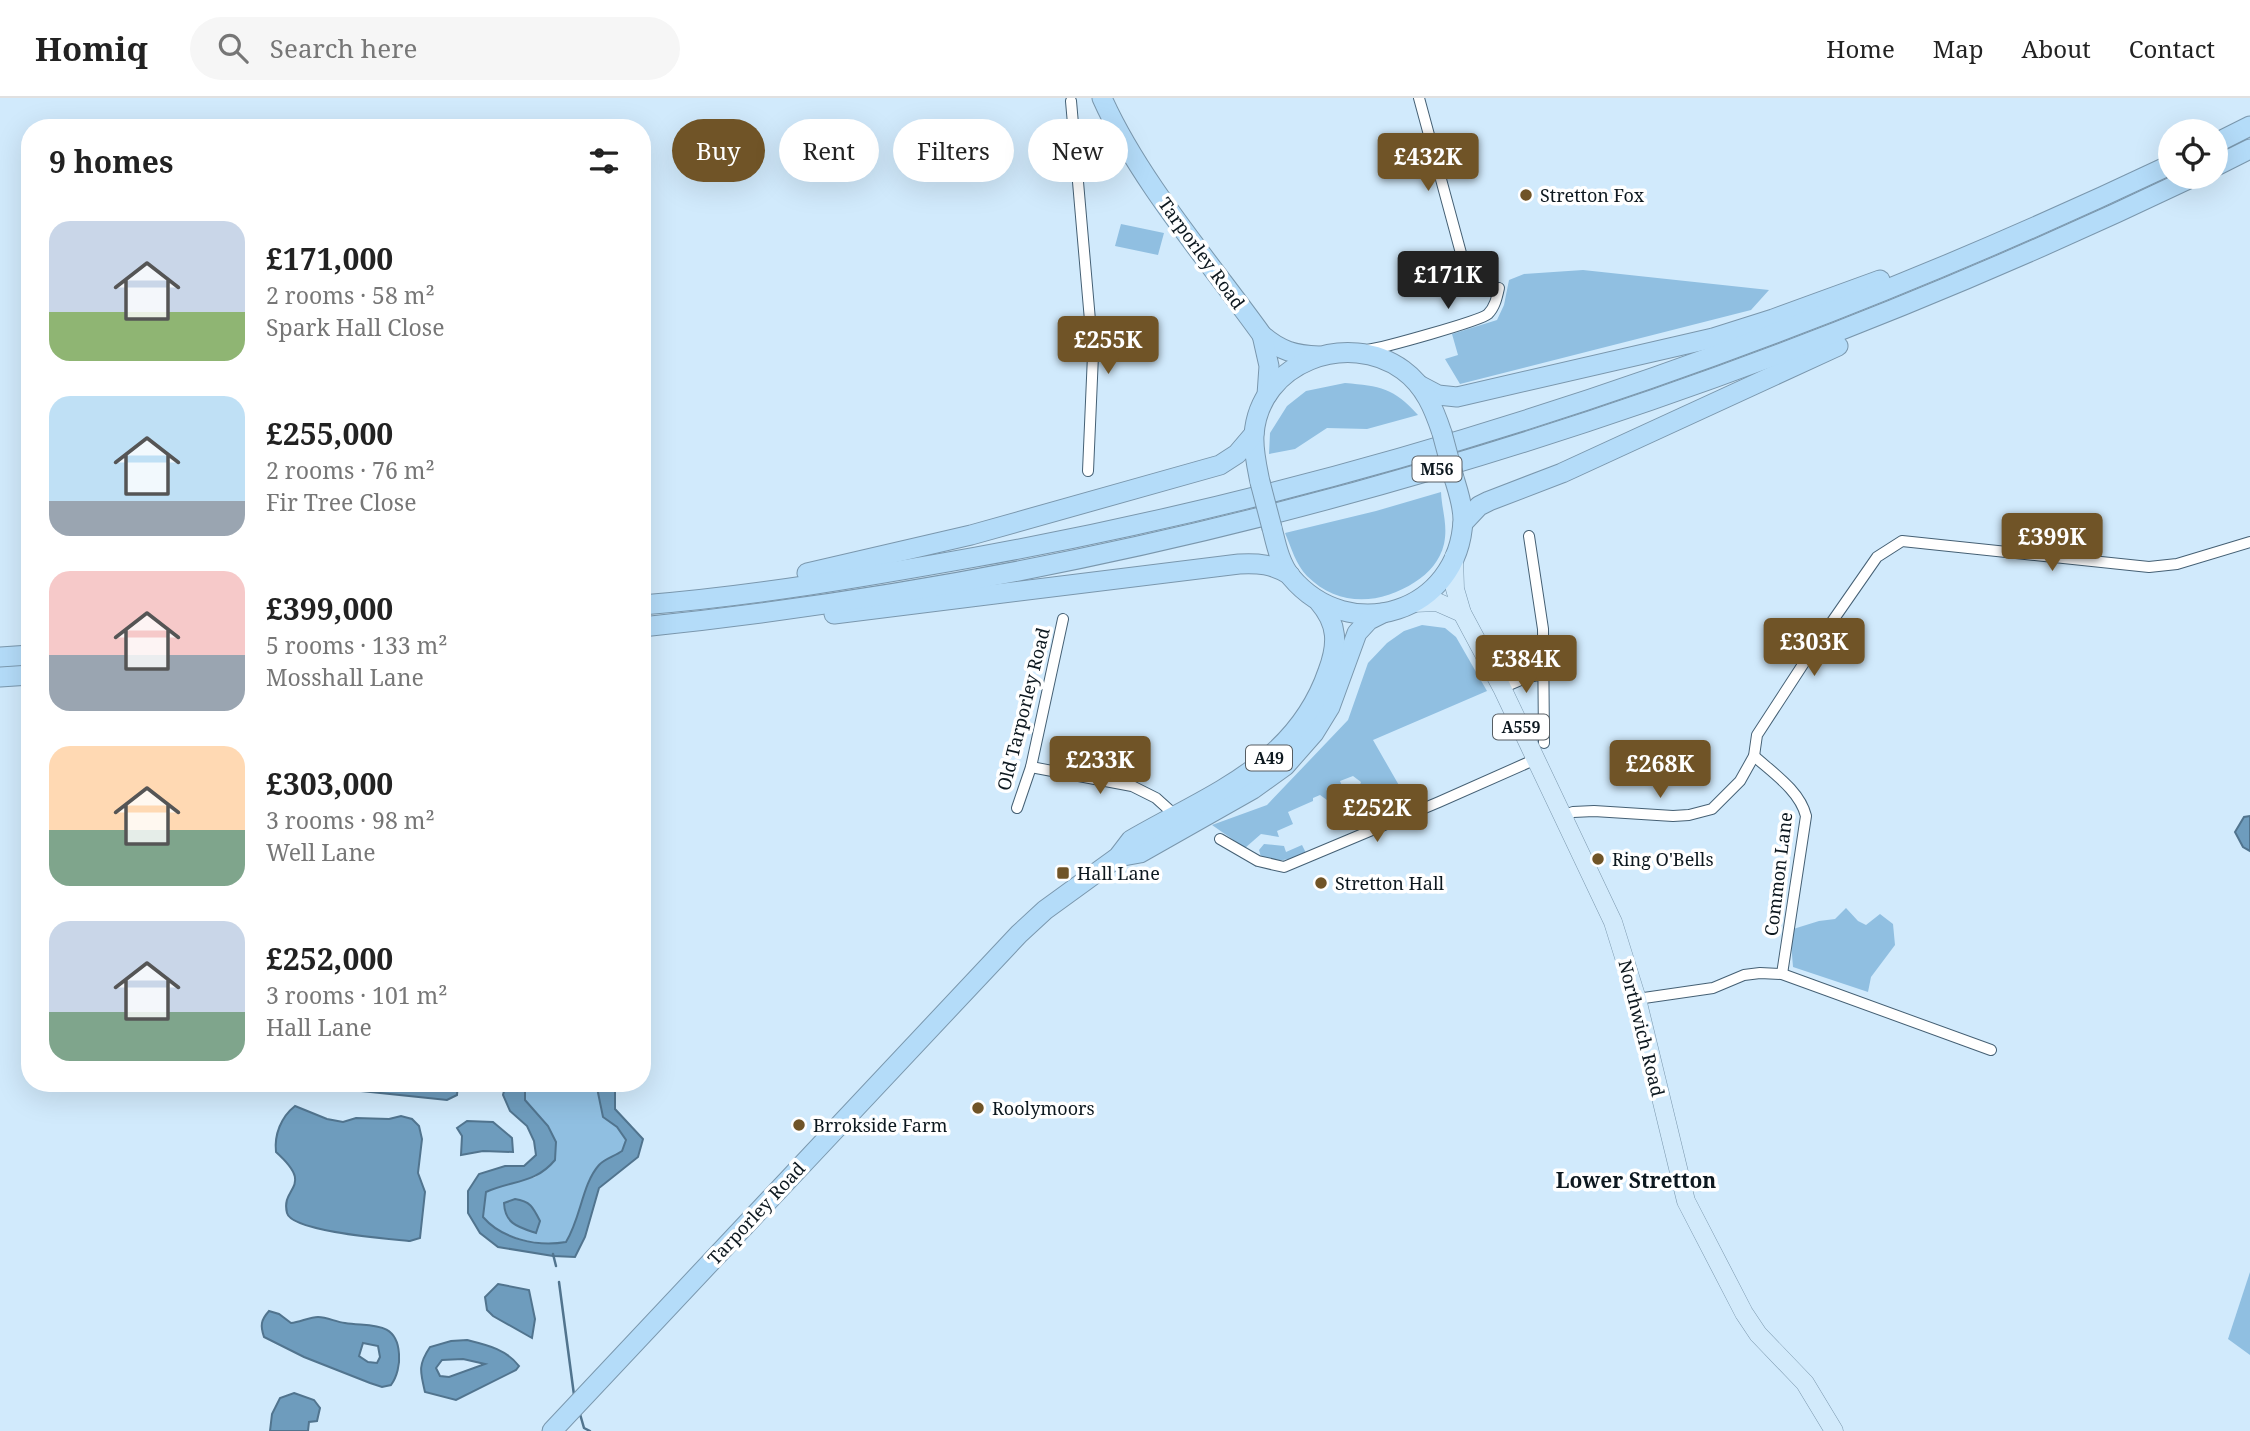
<!DOCTYPE html>
<html lang="en">
<head>
<meta charset="utf-8">
<style>
	body { margin:0; font-family:"Noto Serif",serif; background:#f6f6f6; color:#222; height:100vh; display:flex; flex-direction:column; font-size:26px; white-space:nowrap }
	* { box-sizing:border-box; margin:0 }
	p { font-size:23px; color:#767676 }
	.icon { flex:none; width:38px; height:38px; fill:none; stroke:currentColor; stroke-width:2; stroke-linecap:round; stroke-linejoin:round }
	.map { position:relative; flex:1; overflow:hidden }
	.details { position:absolute; left:21px; top:21px; width:630px; height:973px; display:flex; flex-direction:column; background:#fff; border-radius:28px; box-shadow:0 7px 28px #0002 }
	.details>* { flex:none }
	.hud { position:absolute; left:672px; top:21px; width:665px; height:63px; display:flex; gap:14px }
	.tools { position:absolute; left:2158px; top:21px; display:grid; gap:14px }
	.tools a { display:grid; place-items:center; width:70px; height:70px; border-radius:50%; background:#fff; box-shadow:0 7px 28px #0002; font-size:35px }
	.price { position:absolute; translate:-50% -60px; padding:0 16px; border-radius:7px; background:#705427; color:#fff; font-size:23px; line-height:46px; filter:drop-shadow(0 2px 4px #0008) }
	.price::after { content:''; position:absolute; left:50%; top:42px; width:21px; height:16px; margin-left:-10px; background:inherit; clip-path:polygon(0 0,100% 0,50% 100%) }
	.price.current { background:#222; color:#fff }
	ul { padding:0; list-style:none }
	li { display:flex; align-items:center; gap:21px; height:175px; padding:0 28px }
	li span { display:grid; place-items:center; flex:none; width:196px; height:140px; border-radius:21px; color:#555 }
	li>.icon { margin-inline-start:auto }
	span .icon { width:84px; height:84px; fill:#fffc; stroke-width:1 }
	li b { font-size:30px }
	h2 { display:flex; justify-content:space-between; align-items:center; height:84px; padding:0 28px; font-size:30px }
	.chip { padding:0 24px; border-radius:32px; background:#fff; box-shadow:0 7px 28px #0002; font-size:24px; line-height:63px }
	.chip.current { background:#705427; color:#fff }
	header { display:flex; align-items:center; gap:42px; box-sizing:border-box; height:98px; padding:0 35px; background:#fff; border-bottom:2px solid #e0e0e0 }
	header strong { font-size:33px }
	nav { display:flex; gap:38px; margin-inline-start:auto; font-size:24px }
	.search { width:490px; height:63px; background:#f6f6f6; display:flex; align-items:center; gap:18px; box-sizing:border-box; padding:0 24px; border-radius:38px; color:#767676; font-size:26px }
	.map>svg:first-child { display:block }
</style>
</head>
<body>
<header>
<strong>Homiq</strong>
<div class="search"><svg class="icon" aria-label="search" viewBox="0 0 24 24"><circle cx="10" cy="10" r="6"/><path d="M15 15l6 6"/></svg>Search here</div>
<nav><a>Home</a><a>Map</a><a>About</a><a>Contact</a></nav>
</header>
<div class="map">
<svg width="2250" height="1333" viewBox="0 0 2250 1333">
	<rect width="100%" height="100%" fill="#d1eafc"/>
	<!-- green -->
	<g fill="#90bfe1">
		<polygon points="1121,126 1164,135 1158,157 1115,148"/>
		<polygon points="1583,172 1769,192 1751,212 1460,286 1445,261 1458,257 1452,236 1497,222 1504,207 1509,182 1524,176"/>
		<path d="M1345 285C1380 288 1394 290 1418 317L1367 331 1327 330 1295 351 1269 356 1270 335 1287 308 1306 293Z"/>
		<path d="M1441 394C1442 413 1448 427 1444 446 1440 463 1429 475 1415 484 1380 507 1338 509 1307 478 1296 467 1291 449 1285 435L1376 413Z"/>
		<polygon points="1422,527 1445,530 1456,539 1487,593 1373,642 1412,710 1375,724 1359,690 1361,684 1353,678 1340,683 1344,693 1327,702 1320,697 1313,700 1313,703 1288,714 1293,726 1277,733 1279,739 1261,736 1245,750 1212,727 1267,707 1348,622 1368,565 1387,545 1404,533"/>
		<path d="M1264 746 1284 748 1286 754 1302 747 1306 755C1289 763 1279 764 1261 759L1259 752Z"/>
		<polygon points="1846,810 1858,823 1866,827 1880,816 1893,826 1895,847 1871,879 1868,894 1793,869 1790,832 1819,823 1835,821"/>
		<path d="M525 985H596L603 1019 617 1029 626 1042 622 1054 600 1065 591 1078 576 1128 566 1144C537 1148 503 1141 483 1119L486 1094 500 1088 536 1079 548 1028 525 1002Z"/>
		<polygon points="2250,1174 2250,1257 2228,1241"/>
	</g>
	<!-- water -->
	<g fill="#6e9cbd" stroke="#51748e" stroke-width="2" fill-rule="evenodd">
		<polygon points="2250,718 2250,753 2243,749 2235,734 2244,719"/>
		<polygon points="333,985 458,985 457,997 447,1002 333,990"/>
		<path d="M506 985H525V1002L548 1028 556 1044 555 1062C535 1086 513 1082 486 1094L483 1119C502 1141 537 1149 566 1144 581 1120 582 1086 599 1067 604 1061 615 1058 622 1053L626 1042 617 1029 603 1019 596 985H610L615 993V1011L643 1041 638 1059 599 1090 585 1139 575 1159 553 1158 498 1149 480 1135 468 1115V1093L479 1076 505 1068H524L536 1057 534 1043 527 1028 510 1013 503 997Z"/>
		<path d="M295 1008 327 1021 343 1024 356 1020 389 1021 401 1018 412 1021 419 1028 422 1041 418 1075 425 1094 420 1140 410 1143C391 1141 292 1134 287 1115 280 1088 316 1090 276 1054 274 1037 281 1019 295 1008Z"/>
		<polygon points="467,1023 493,1024 512,1040 513,1054 483,1053 461,1057 462,1038 457,1030"/>
		<path d="M515 1101C530 1103 533 1109 540 1123L536 1135C518 1129 505 1126 504 1105Z"/>
		<polygon points="498,1186 529,1192 535,1221 532,1240 493,1218 487,1212 485,1199"/>
		<path d="M269 1213 279 1216 291 1225C300 1224 310 1219 318 1219 327 1219 336 1224 345 1225 370 1229 397 1222 399 1256 400 1266 397 1279 391 1287L382 1289 370 1285 304 1259 264 1239C260 1227 261 1222 269 1213ZM363 1245 378 1248 380 1259 377 1265 368 1264 359 1258Z"/>
		<path d="M467 1242C487 1247 506 1251 519 1268L516 1272 456 1302 425 1294C420 1273 418 1267 430 1249L451 1243ZM463 1261 485 1266 449 1279 440 1278 436 1270 442 1262Z"/>
		<polygon points="294,1295 314,1302 320,1310 317,1323 309,1324 308,1333 270,1333 272,1316 280,1300"/>
	</g>
	<g fill="none" stroke-linecap="round" stroke-linejoin="round">
		<!-- stream -->
		<g stroke="#51748e" stroke-width="2.5">
			<polyline points="553,1156 556,1168"/>
			<polyline points="559,1184 574,1297"/>
			<polyline points="580,1316 584,1330 590,1333"/>
		</g>
		<defs>
			<g id="street">
				<polyline points="1419,0 1468,181"/>
				<polyline points="1071,3 1093,257 1088,373"/>
				<polyline points="1078,80 1129,52"/>
				<path d="M1367 252C1383 250 1480 223 1488 216 1495 209 1497 199 1499 190"/>
				<polyline points="1529,438 1543,531 1544,645"/>
				<polyline points="1502,590 1528,579 1543,576"/>
				<path d="M1754 658C1773 675 1800 693 1806 718L1782 876"/>
				<polyline points="1031,669 1132,688 1156,700 1177,719"/>
				<polyline points="1017,710 1031,669 1063,521"/>
				<polyline points="1563,718 1573,714 1594,713 1673,718 1689,717 1712,711 1740,683 1754,658 1757,637 1813,551 1877,459 1902,443 2149,469 2177,466 2250,444"/>
				<polyline points="1220,741 1258,763 1284,769 1439,704 1536,661"/>
				<polyline points="1637,901 1713,890 1744,877 1760,875 1782,876 1991,952"/>
			</g>
			<g id="primary">
				<polyline points="1454,459 1455,491 1462,515 1502,590 1613,824 1637,901 1686,1103 1744,1215 1758,1236 1805,1285 1834,1333"/>
				<polyline points="1413,505 1437,504 1462,515"/>
			</g>
			<g id="highway">
				<path d="M1102 0C1139 83 1209 163 1262 237 1280 253 1295 257 1319 258"/>
				<polyline points="2216,45 2250,28"/>
				<polyline points="2216,68 2250,51"/>
				<polyline points="1262,237 1269,268 1267,297"/>
				<polyline points="1419,287 1438,297 1457,299 1713,240 1773,221 1880,182"/>
				<path d="M1260 384C1257 369 1253 352 1254 337 1259 264 1348 232 1403 272 1425 288 1434 311 1442 335"/>
				<polyline points="1463,425 1479,408 1489,403 1562,375 1838,248"/>
				<path d="M1272 430C1276 446 1280 466 1291 479 1350 549 1459 514 1463 422 1463 407 1458 393 1454 380"/>
				<polyline points="807,475 971,437 1220,367 1237,356 1254,336"/>
				<path d="M642 507C754 498 865 479 976 459 1391 384 1790 247 2170 67"/>
				<path d="M834 516 1239 466C1258 465 1273 466 1290 477"/>
				<path d="M642 529C1183 473 1704 313 2193 79"/>
				<polyline points="0,559 30,557"/>
				<polyline points="0,579 30,577"/>
				<polyline points="1118,759 1140,755 1253,691 1285,668 1314,635 1330,609 1357,535 1369,522 1383,515"/>
				<path d="M552 1333 1019 836 1045 812 1118 759 1131 742C1210 696 1296 667 1328 573 1338 546 1338 526 1319 504"/>
			</g>
		</defs>
		<!-- street casing -->
		<use href="#street" stroke="#456074" stroke-width="12"/>
		<!-- primary casing -->
		<use href="#primary" stroke="#7a97ad" stroke-width="19"/>
		<!-- highway casing -->
		<use href="#highway" stroke="#7a97ad" stroke-width="21"/>
		<!-- street -->
		<use href="#street" stroke="#fff" stroke-width="10"/>
		<!-- primary -->
		<use href="#primary" stroke="#d2eafb" stroke-width="18"/>
		<!-- highway -->
		<use href="#highway" stroke="#b4dcf9" stroke-width="19"/>
		<defs>
			<g id="highway-bridge">
				<polyline points="1442,335 1454,380"/>
				<polyline points="1260,384 1272,430"/>
			</g>
		</defs>
		<!-- highway-bridge casing -->
		<use href="#highway-bridge" stroke="#7a97ad" stroke-width="21" stroke-linecap="butt"/>
		<!-- highway-bridge -->
		<use href="#highway-bridge" stroke="#b4dcf9" stroke-width="19"/>
	</g>
	<!-- markers -->
	<g fill="#705427" stroke="#fff" stroke-width="2.5">
		<circle cx="1526" cy="97" r="7"/>
		<circle cx="1598" cy="761" r="7"/>
		<rect x="1056" y="768" width="14" height="14" rx="3.5"/>
		<circle cx="1321" cy="785" r="7"/>
		<circle cx="978" cy="1010" r="7"/>
		<circle cx="799" cy="1027" r="7"/>
	</g>
	<g text-anchor="middle" dominant-baseline="central" stroke-width="7" stroke-linejoin="round" paint-order="stroke">
		<!-- shield labels -->
		<g fill="#fff" stroke="#565d62" stroke-width="2">
			<rect x="1412.5" y="358.5" width="49" height="25" rx="5"/>
			<rect x="1493" y="616.5" width="56" height="25" rx="5"/>
			<rect x="1246" y="647.5" width="46" height="25" rx="5"/>
		</g>
		<g font-size="16" font-weight="bold" fill="#0d181f">
			<text x="1437" y="371">M56</text>
			<text x="1521" y="629">A559</text>
			<text x="1269" y="660">A49</text>
		</g>
		<!-- poi labels -->
		<g font-size="18" fill="#0d181f" stroke="#fff" text-anchor="start">
			<text x="1540" y="97">Stretton Fox</text>
			<text x="1612" y="761">Ring O'Bells</text>
			<text x="1077" y="775">Hall Lane</text>
			<text x="1335" y="785">Stretton Hall</text>
			<text x="992" y="1010">Roolymoors</text>
			<text x="813" y="1027">Brrokside Farm</text>
		</g>
		<!-- street labels -->
		<g font-size="18" fill="#0d181f" stroke="#fff">
			<text transform="translate(1202 155) rotate(54)">Tarporley Road</text>
			<text transform="translate(1023 611) rotate(-76)">Old Tarporley Road</text>
			<text transform="translate(1778 776) rotate(-83)">Common Lane</text>
			<text transform="translate(1642 930) rotate(76)">Northwich Road</text>
			<text transform="translate(756 1115) rotate(-47)">Tarporley Road</text>
		</g>
		<!-- quarter labels -->
		<g font-size="21" font-weight="bold" fill="#0d181f" stroke="#fff">
			<text x="1636" y="1082">Lower Stretton</text>
		</g>
	</g>
</svg>
<div class="tools">
<a><svg class="icon" aria-label="locate" viewBox="0 0 24 24"><circle cx="12" cy="12" r="6"/><path d="M12 2v4M12 18v4M2 12h4M18 12h4"/></svg></a>
</div>
<b class="price" style="left:1428px;top:95px">£432K</b>
<b class="price current" style="left:1448px;top:213px">£171K</b>
<b class="price" style="left:1108px;top:278px">£255K</b>
<b class="price" style="left:2052px;top:475px">£399K</b>
<b class="price" style="left:1814px;top:580px">£303K</b>
<b class="price" style="left:1526px;top:597px">£384K</b>
<b class="price" style="left:1100px;top:698px">£233K</b>
<b class="price" style="left:1660px;top:702px">£268K</b>
<b class="price" style="left:1377px;top:746px">£252K</b>
<div class="hud">
<a class="chip current">Buy</a>
<a class="chip">Rent</a>
<a class="chip">Filters</a>
<a class="chip">New</a>
</div>
<section class="details">
<h2>9 homes<svg class="icon" aria-label="filters" viewBox="0 0 24 24"><path d="M4 7h16M4 17h16"/><circle cx="9" cy="7" r="2"/><circle cx="15" cy="17" r="2"/></svg></h2>
<ul>
<li><span style="background:linear-gradient(#c9d6e8 65%,#8fb573 0)"><svg class="icon" aria-label="home" viewBox="0 0 24 24"><path d="M3 11l9-7 9 7M6 9v11h12V9"/></svg></span><div><b>£171,000</b><p>2 rooms · 58 m²</p><p>Spark Hall Close</p></div></li>
<li><span style="background:linear-gradient(#bfe0f5 75%,#9aa5b1 0)"><svg class="icon" aria-label="home" viewBox="0 0 24 24"><path d="M3 11l9-7 9 7M6 9v11h12V9"/></svg></span><div><b>£255,000</b><p>2 rooms · 76 m²</p><p>Fir Tree Close</p></div></li>
<li><span style="background:linear-gradient(#f6c9c9 60%,#9aa5b1 0)"><svg class="icon" aria-label="home" viewBox="0 0 24 24"><path d="M3 11l9-7 9 7M6 9v11h12V9"/></svg></span><div><b>£399,000</b><p>5 rooms · 133 m²</p><p>Mosshall Lane</p></div></li>
<li><span style="background:linear-gradient(#ffd9b3 60%,#7fa58c 0)"><svg class="icon" aria-label="home" viewBox="0 0 24 24"><path d="M3 11l9-7 9 7M6 9v11h12V9"/></svg></span><div><b>£303,000</b><p>3 rooms · 98 m²</p><p>Well Lane</p></div></li>
<li><span style="background:linear-gradient(#c9d6e8 65%,#7fa58c 0)"><svg class="icon" aria-label="home" viewBox="0 0 24 24"><path d="M3 11l9-7 9 7M6 9v11h12V9"/></svg></span><div><b>£252,000</b><p>3 rooms · 101 m²</p><p>Hall Lane</p></div></li>
</ul>
</section>
</div>
</body>
</html>
